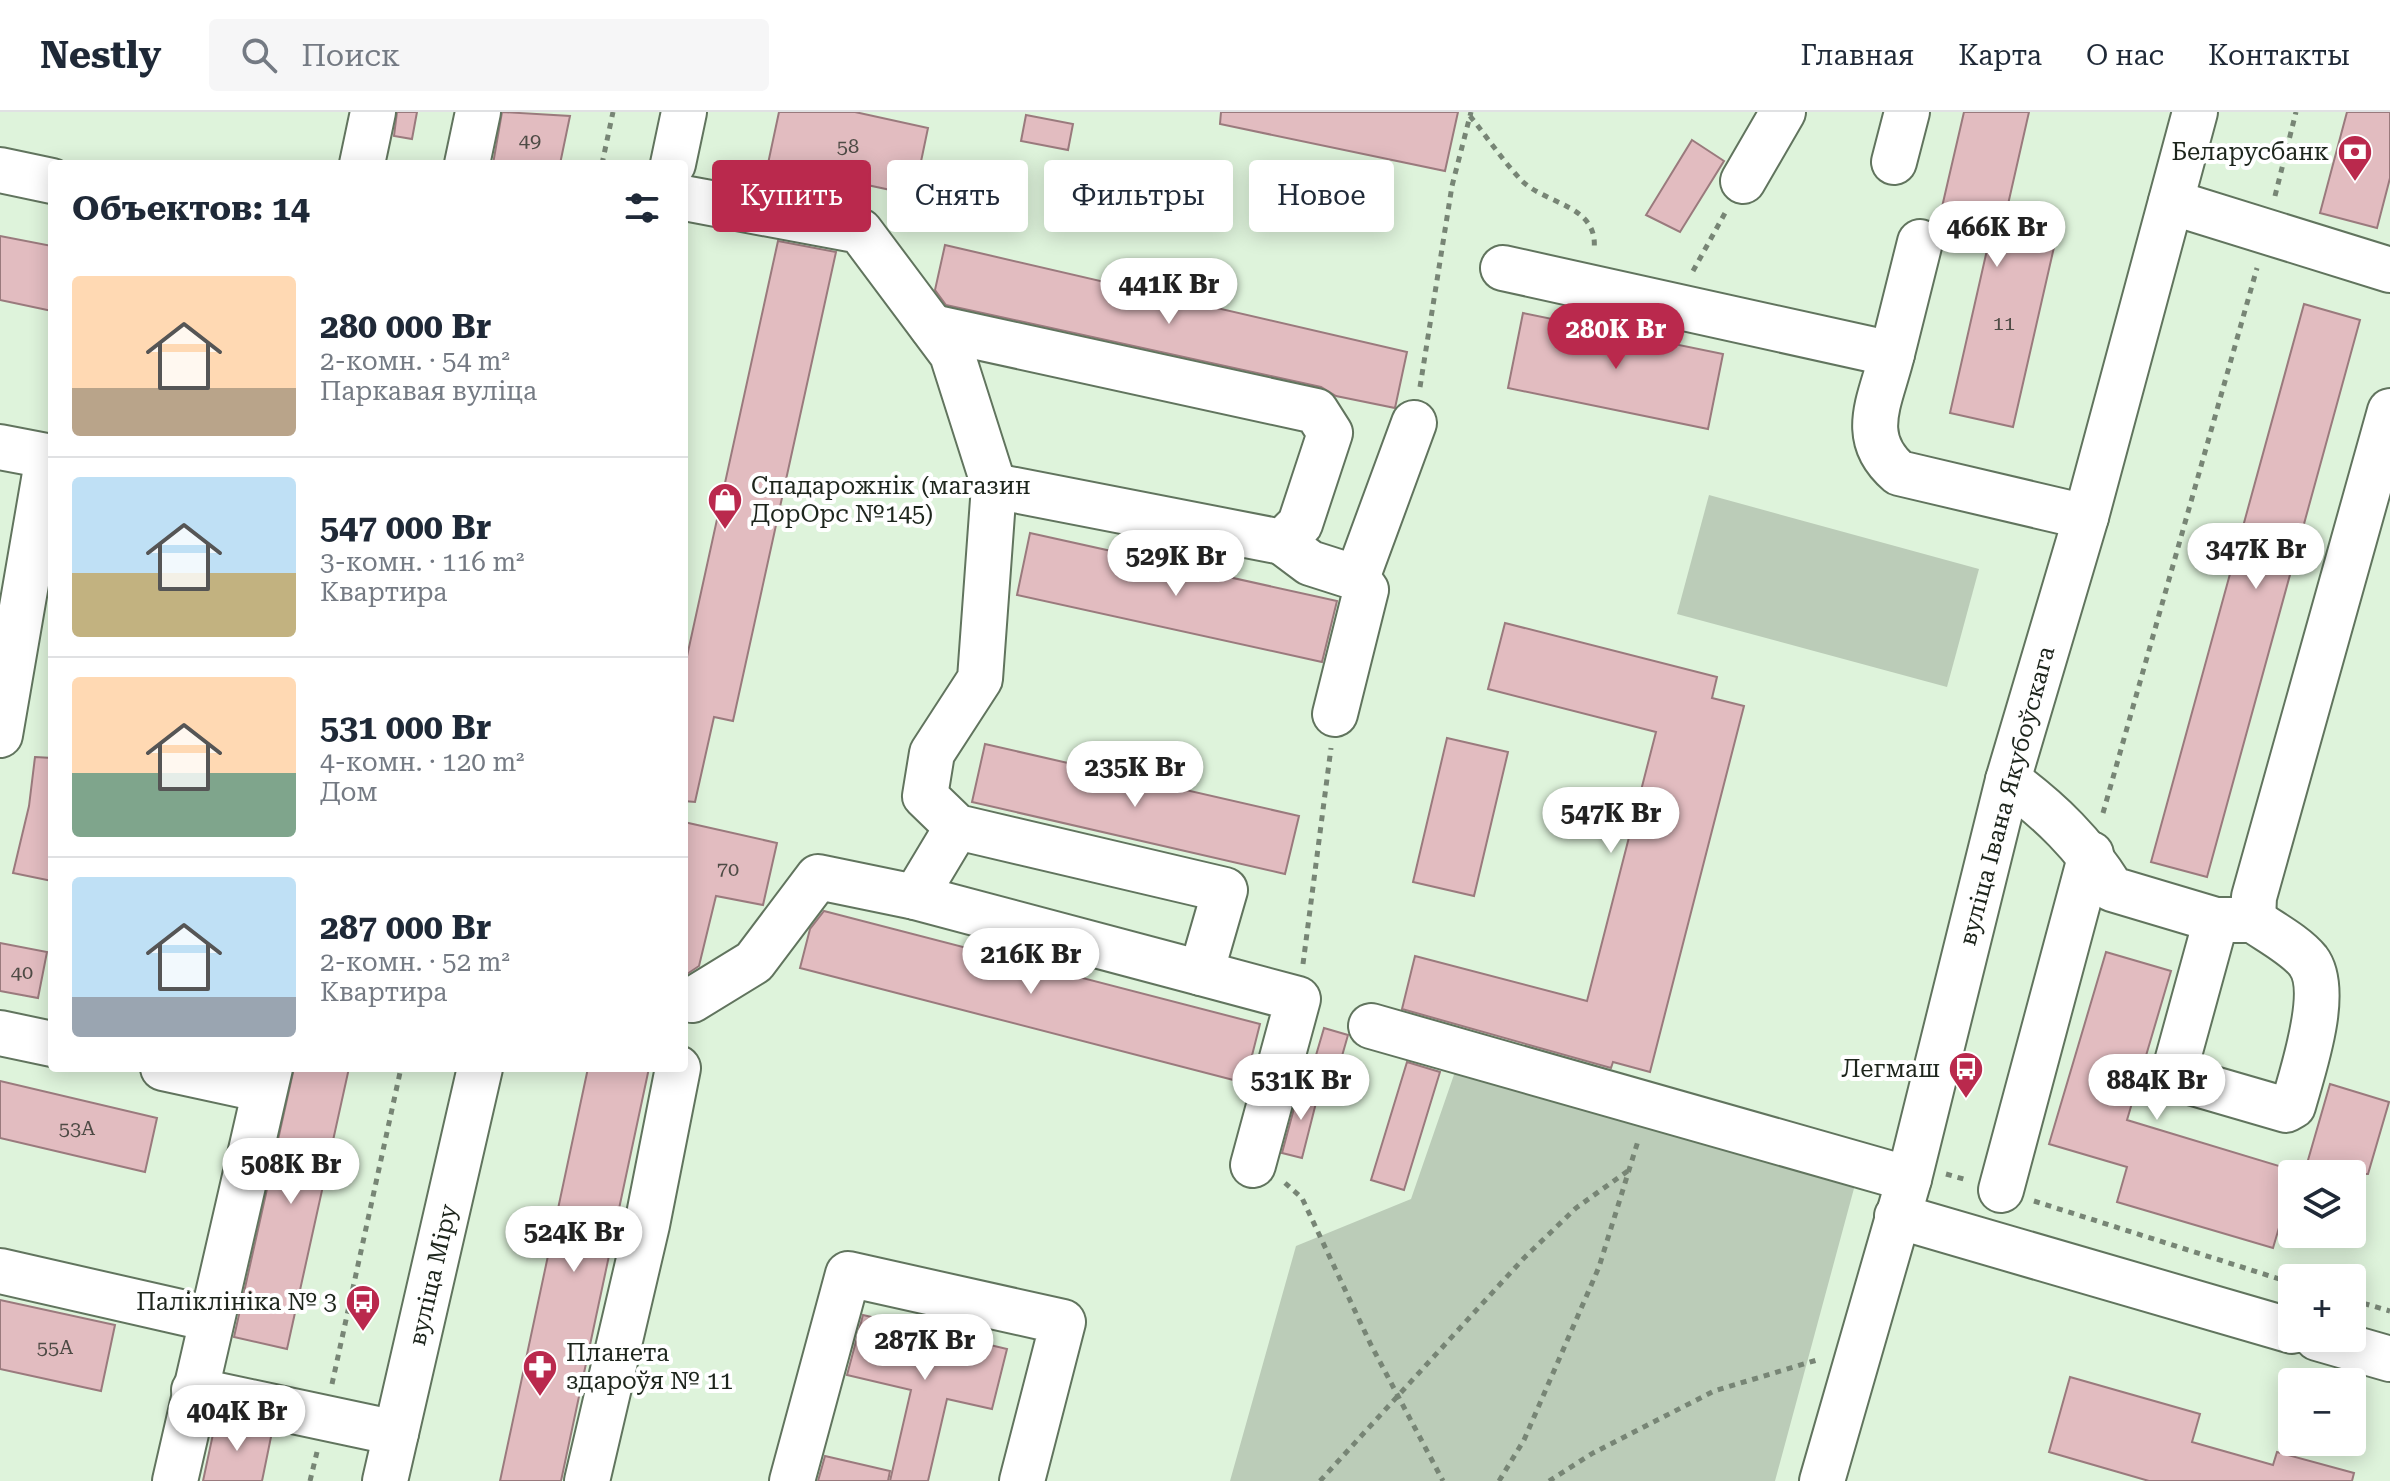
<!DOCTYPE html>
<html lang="ru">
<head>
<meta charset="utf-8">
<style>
	body { margin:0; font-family:"Roboto Serif",serif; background:#f6f6f7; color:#1f2937; height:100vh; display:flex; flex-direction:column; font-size:30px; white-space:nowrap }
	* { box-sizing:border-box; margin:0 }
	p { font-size:26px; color:#747a83 }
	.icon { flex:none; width:44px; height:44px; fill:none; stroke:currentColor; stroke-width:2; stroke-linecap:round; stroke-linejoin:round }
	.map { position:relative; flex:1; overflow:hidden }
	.side { position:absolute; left:48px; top:48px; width:640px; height:912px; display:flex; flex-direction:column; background:#fff; border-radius:8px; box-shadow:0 4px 20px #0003 }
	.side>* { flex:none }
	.banner { position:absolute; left:712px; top:48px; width:760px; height:72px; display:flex; gap:16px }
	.fabs { position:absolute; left:2278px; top:1048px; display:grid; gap:16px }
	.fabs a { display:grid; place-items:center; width:88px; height:88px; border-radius:8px; background:#fff; box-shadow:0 4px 20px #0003; font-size:40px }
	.price { position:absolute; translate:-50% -68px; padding:0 18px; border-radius:28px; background:#fff; color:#222; font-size:26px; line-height:52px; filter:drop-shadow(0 2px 4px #0008) }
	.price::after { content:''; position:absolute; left:50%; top:48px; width:24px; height:18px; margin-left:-12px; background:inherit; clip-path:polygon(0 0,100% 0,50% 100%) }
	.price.current { background:#ba294d; color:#fff }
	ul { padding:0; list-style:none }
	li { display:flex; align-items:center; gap:24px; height:200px; padding:0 24px }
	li+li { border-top:2px solid #e0e1e3 }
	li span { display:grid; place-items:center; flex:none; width:224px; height:160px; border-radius:8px; color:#555 }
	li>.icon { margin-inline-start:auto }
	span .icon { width:96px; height:96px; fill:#fffc; stroke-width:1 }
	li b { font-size:34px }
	h2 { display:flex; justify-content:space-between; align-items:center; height:96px; padding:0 24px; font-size:34px }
	.chip { padding:0 28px; border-radius:8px; background:#fff; box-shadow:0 4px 20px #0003; font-size:28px; line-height:72px }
	.chip.current { background:#ba294d; color:#fff }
	header { display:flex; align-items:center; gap:48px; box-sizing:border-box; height:112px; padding:0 40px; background:#fff; border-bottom:2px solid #e0e1e3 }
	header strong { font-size:38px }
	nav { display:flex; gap:44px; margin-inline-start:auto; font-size:28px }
	.search { width:560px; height:72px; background:#f6f6f7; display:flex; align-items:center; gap:20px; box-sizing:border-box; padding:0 28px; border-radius:8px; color:#747a83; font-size:30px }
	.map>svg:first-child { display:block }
</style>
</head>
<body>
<header>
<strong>Nestly</strong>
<div class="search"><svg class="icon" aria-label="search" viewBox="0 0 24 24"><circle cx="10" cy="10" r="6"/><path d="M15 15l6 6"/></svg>Поиск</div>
<nav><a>Главная</a><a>Карта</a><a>О нас</a><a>Контакты</a></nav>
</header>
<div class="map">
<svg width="2390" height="1369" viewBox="0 0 2390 1369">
	<rect width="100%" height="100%" fill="#def3db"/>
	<!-- green -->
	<g fill="#bbccb8">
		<polygon points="1709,383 1979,457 1947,575 1677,502"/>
		<polygon points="1457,954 1856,1069 1775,1369 1230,1369 1296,1134 1411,1087"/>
	</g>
	<!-- building -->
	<g fill="#e2bcc0" stroke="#9a7a7d" stroke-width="2">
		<polygon points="397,0 417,0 412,27 394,24"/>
		<polygon points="502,0 570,4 560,52 493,52"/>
		<polygon points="779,0 855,0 928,16 914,83 811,61 807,84 763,75"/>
		<polygon points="1221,0 1458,0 1445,59 1220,12"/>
		<polygon points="1964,0 2029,0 2004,110 2057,122 2013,315 1950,301 1994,107 1942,95"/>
		<polygon points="2347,0 2390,0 2390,66 2377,116 2320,101"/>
		<polygon points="1026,3 1073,12 1068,38 1021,29"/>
		<polygon points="1692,28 1724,49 1680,120 1646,103"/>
		<polygon points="0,124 52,134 52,199 0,188"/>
		<polygon points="778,129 836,140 733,609 714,605 695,690 684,689 684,558"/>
		<polygon points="945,133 1407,240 1395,296 1336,284 1321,275 946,193 935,178"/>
		<polygon points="2304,192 2360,208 2207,765 2151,750"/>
		<polygon points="1523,201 1723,242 1708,317 1508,276"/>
		<polygon points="1030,421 1337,489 1322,550 1017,483"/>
		<polygon points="1505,511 1717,565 1712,586 1744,594 1650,960 1613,950 1611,956 1402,897 1415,844 1587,889 1656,620 1488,577"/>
		<polygon points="1447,626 1508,640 1474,784 1413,770"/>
		<polygon points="985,632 1299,704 1285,762 972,690"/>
		<polygon points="35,645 52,646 52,769 13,761 29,694"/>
		<polygon points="684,710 777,731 763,793 716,784 699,854 684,864"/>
		<polygon points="824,799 1260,912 1245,971 800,856 810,817"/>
		<polygon points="0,831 47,840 38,886 0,879"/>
		<polygon points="2106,840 2171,859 2127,1008 2292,1058 2292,1105 2283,1102 2273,1136 2117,1090 2127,1055 2049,1032"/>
		<polygon points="1324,916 1348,923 1338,958 1314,950"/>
		<polygon points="1407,950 1440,960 1404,1078 1371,1068"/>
		<polygon points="294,956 349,956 287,1237 234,1225"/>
		<polygon points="588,956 649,956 561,1369 500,1369"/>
		<polygon points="0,969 157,1006 145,1060 0,1026"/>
		<polygon points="2330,972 2389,990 2368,1062 2304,1062"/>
		<polygon points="1300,974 1319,979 1302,1046 1282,1041"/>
		<polygon points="0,1188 115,1213 101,1279 0,1257"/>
		<polygon points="863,1203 1007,1237 992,1297 947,1287 928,1369 890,1369 911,1278 847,1263"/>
		<polygon points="2070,1265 2200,1302 2192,1330 2273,1353 2277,1340 2354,1361 2352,1369 2149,1369 2049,1340"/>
		<polygon points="216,1308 272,1320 262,1369 203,1369"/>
		<polygon points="825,1344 890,1359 888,1369 818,1369"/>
	</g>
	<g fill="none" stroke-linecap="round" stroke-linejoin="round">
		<defs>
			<g id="minor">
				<polyline points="1894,50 1907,0"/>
				<polyline points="362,52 373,0"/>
				<polyline points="467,52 478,0"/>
				<polyline points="0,58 52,69"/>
				<polyline points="1743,69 1783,0"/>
				<polyline points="684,86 860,119 952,242 994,374 980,567 932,641 925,684 957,715 1225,778 1201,861 915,785"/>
				<polyline points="2171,90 2390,158"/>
				<path d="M1503 156 1892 242C1881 288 1857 325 1899 361L2086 405"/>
				<polyline points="932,215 1316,299 1330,321 1300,412 1282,430 994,374"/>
				<polyline points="1892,242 1920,130"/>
				<polyline points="0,335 52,345"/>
				<polyline points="1282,430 1310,451 1357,466 1366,478 1335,602"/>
				<polyline points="1357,466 1414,311"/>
				<polyline points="0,623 48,344"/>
				<path d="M2008 668C2051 700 2084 732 2112 777L2216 808H2253L2254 785 2390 299"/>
				<path d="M2216 808 2174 961 2176 966 2286 998 2293 994C2302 961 2331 879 2308 849 2295 833 2270 820 2253 808"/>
				<polyline points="1201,861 1298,887 1253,1053"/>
				<polyline points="692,888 754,850 818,765 915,785 957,715"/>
				<polyline points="1371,914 1909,1067"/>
				<polyline points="0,921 52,932"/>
				<polyline points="163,956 264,978"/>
				<polyline points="2001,1078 2091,742"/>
				<polyline points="1897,1104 2292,1219"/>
				<polyline points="0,1159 211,1207"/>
				<polyline points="2317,1226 2390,1247"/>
				<polyline points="194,1278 396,1321"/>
				<polyline points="175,1369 270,956"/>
				<polyline points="587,1369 647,1113 678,956"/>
				<polyline points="792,1369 848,1162 1063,1210 1022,1369"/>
				<polyline points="1822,1369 1909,1067 2008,668 2086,405 2195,0"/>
			</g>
			<g id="major">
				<polyline points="673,52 684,0"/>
				<polyline points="385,1369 480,956"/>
			</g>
		</defs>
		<!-- minor casing -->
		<use href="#minor" stroke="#61745e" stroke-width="48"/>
		<!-- major casing -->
		<use href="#major" stroke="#61745e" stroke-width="48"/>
		<!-- path -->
		<g stroke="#778575" stroke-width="5" stroke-dasharray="6 6" stroke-linecap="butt">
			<path d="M1470 4C1487 25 1503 49 1522 69 1547 93 1599 93 1594 138"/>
			<polyline points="602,52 613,0"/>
			<polyline points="2275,84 2296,0"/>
			<polyline points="1693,159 1725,101"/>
			<polyline points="1420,275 1452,74 1471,0"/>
			<polyline points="2103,701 2257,156"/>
			<polyline points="1303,852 1331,636"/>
			<polyline points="1946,1062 1967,1068"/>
			<polyline points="1285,1071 1302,1086 1371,1233 1443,1369"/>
			<polyline points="2034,1089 2292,1171"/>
			<polyline points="2352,1188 2390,1199"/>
			<polyline points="332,1272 401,956"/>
			<polyline points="310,1369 317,1340"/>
			<polyline points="1320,1369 1524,1146 1576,1096 1629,1058"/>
			<polyline points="1499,1369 1524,1328 1599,1155 1638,1029"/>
			<polyline points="1549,1369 1593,1341 1714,1279 1817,1248"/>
		</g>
		<!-- minor -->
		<use href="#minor" stroke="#fff" stroke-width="44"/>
		<!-- major -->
		<use href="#major" stroke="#fff" stroke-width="44"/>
	</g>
	<!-- icons -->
	<defs>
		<symbol id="bank-pin" viewBox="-11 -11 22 30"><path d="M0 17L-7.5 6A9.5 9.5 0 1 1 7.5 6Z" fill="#ba294d" stroke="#fff"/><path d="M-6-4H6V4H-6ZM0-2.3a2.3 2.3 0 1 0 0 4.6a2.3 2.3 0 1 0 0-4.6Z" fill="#fff"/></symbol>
		<symbol id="shop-pin" viewBox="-11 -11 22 30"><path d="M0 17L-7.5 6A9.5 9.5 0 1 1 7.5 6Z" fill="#ba294d" stroke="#fff"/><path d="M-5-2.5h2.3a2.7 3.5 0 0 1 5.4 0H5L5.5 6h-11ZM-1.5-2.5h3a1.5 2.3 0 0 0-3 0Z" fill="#fff"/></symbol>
		<symbol id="bus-pin" viewBox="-11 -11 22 30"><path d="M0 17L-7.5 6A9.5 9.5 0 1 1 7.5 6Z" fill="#ba294d" stroke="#fff"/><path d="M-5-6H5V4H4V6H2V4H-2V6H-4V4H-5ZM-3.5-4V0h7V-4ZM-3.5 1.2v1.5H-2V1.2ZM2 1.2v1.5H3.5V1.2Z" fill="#fff"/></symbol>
		<symbol id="pharmacy-pin" viewBox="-11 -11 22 30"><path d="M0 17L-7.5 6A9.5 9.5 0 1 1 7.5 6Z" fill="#ba294d" stroke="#fff"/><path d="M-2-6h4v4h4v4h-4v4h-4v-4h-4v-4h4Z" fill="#fff"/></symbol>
	</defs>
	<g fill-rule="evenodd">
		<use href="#bank-pin" x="2335" y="20" width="40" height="54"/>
		<use href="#shop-pin" x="705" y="368" width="40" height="54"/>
		<use href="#bus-pin" x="1946" y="937" width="40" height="54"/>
		<use href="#bus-pin" x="343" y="1170" width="40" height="54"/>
		<use href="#pharmacy-pin" x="520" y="1235" width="40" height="54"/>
	</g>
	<g text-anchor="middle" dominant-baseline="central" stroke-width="8" stroke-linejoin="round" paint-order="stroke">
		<!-- number labels -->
		<g font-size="20" fill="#4e4b45">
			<text x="530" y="28">49</text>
			<text x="848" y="34">58</text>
			<text x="2004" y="211">11</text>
			<text x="728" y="757">70</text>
			<text x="22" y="860">40</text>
			<text x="77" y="1016">53А</text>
			<text x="55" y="1235">55А</text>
		</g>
		<!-- poi labels -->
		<g font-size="24" fill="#1d251c" stroke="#fff" text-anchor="end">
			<text x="2329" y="40">Беларусбанк</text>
			<text x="751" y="374" text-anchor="start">Спадарожнік (магазин<tspan x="751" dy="28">ДорОрс №145)</tspan></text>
			<text x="1940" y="957">Легмаш</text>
			<text x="337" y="1190">Паліклініка № 3</text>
			<text x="566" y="1241" text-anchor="start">Планета<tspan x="566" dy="28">здароўя № 11</tspan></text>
		</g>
		<!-- street labels -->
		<g font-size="24" fill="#1d251c" stroke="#fff">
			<text transform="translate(2007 684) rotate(-75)">вуліца Івана Якубоўскага</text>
			<text transform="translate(433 1163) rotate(-77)">вуліца Міру</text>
		</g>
	</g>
</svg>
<div class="fabs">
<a><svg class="icon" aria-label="layers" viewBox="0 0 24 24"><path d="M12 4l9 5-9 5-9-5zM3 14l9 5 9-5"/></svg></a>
<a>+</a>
<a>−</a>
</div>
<b class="price" style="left:1997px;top:157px">466K Br</b>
<b class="price" style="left:1169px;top:214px">441K Br</b>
<b class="price current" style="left:1616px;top:259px">280K Br</b>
<b class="price" style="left:2256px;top:479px">347K Br</b>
<b class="price" style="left:1176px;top:486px">529K Br</b>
<b class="price" style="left:1135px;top:697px">235K Br</b>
<b class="price" style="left:1611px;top:743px">547K Br</b>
<b class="price" style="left:1031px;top:884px">216K Br</b>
<b class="price" style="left:1301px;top:1010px">531K Br</b>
<b class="price" style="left:2157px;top:1010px">884K Br</b>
<b class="price" style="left:291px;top:1094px">508K Br</b>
<b class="price" style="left:574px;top:1162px">524K Br</b>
<b class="price" style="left:925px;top:1270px">287K Br</b>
<b class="price" style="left:237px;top:1341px">404K Br</b>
<div class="banner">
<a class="chip current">Купить</a>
<a class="chip">Снять</a>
<a class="chip">Фильтры</a>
<a class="chip">Новое</a>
</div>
<section class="side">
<h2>Объектов: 14<svg class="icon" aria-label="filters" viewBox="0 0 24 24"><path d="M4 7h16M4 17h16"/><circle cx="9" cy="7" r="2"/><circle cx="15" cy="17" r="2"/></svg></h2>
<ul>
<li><span style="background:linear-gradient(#ffd9b3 70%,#b9a48a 0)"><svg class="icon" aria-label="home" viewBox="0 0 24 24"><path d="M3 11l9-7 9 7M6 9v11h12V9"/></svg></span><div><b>280 000 Br</b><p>2-комн. · 54 m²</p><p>Паркавая вуліца</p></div></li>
<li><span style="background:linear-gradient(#bfe0f5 60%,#c2b280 0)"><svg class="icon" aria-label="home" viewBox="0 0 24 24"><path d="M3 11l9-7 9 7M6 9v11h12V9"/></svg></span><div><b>547 000 Br</b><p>3-комн. · 116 m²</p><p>Квартира</p></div></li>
<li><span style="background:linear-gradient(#ffd9b3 60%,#7fa58c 0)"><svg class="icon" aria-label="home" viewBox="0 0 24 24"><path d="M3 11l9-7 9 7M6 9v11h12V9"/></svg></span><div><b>531 000 Br</b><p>4-комн. · 120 m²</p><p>Дом</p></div></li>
<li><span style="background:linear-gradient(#bfe0f5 75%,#9aa5b1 0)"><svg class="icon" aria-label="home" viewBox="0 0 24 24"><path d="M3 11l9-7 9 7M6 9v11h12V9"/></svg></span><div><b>287 000 Br</b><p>2-комн. · 52 m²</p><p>Квартира</p></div></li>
</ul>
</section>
</div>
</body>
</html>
